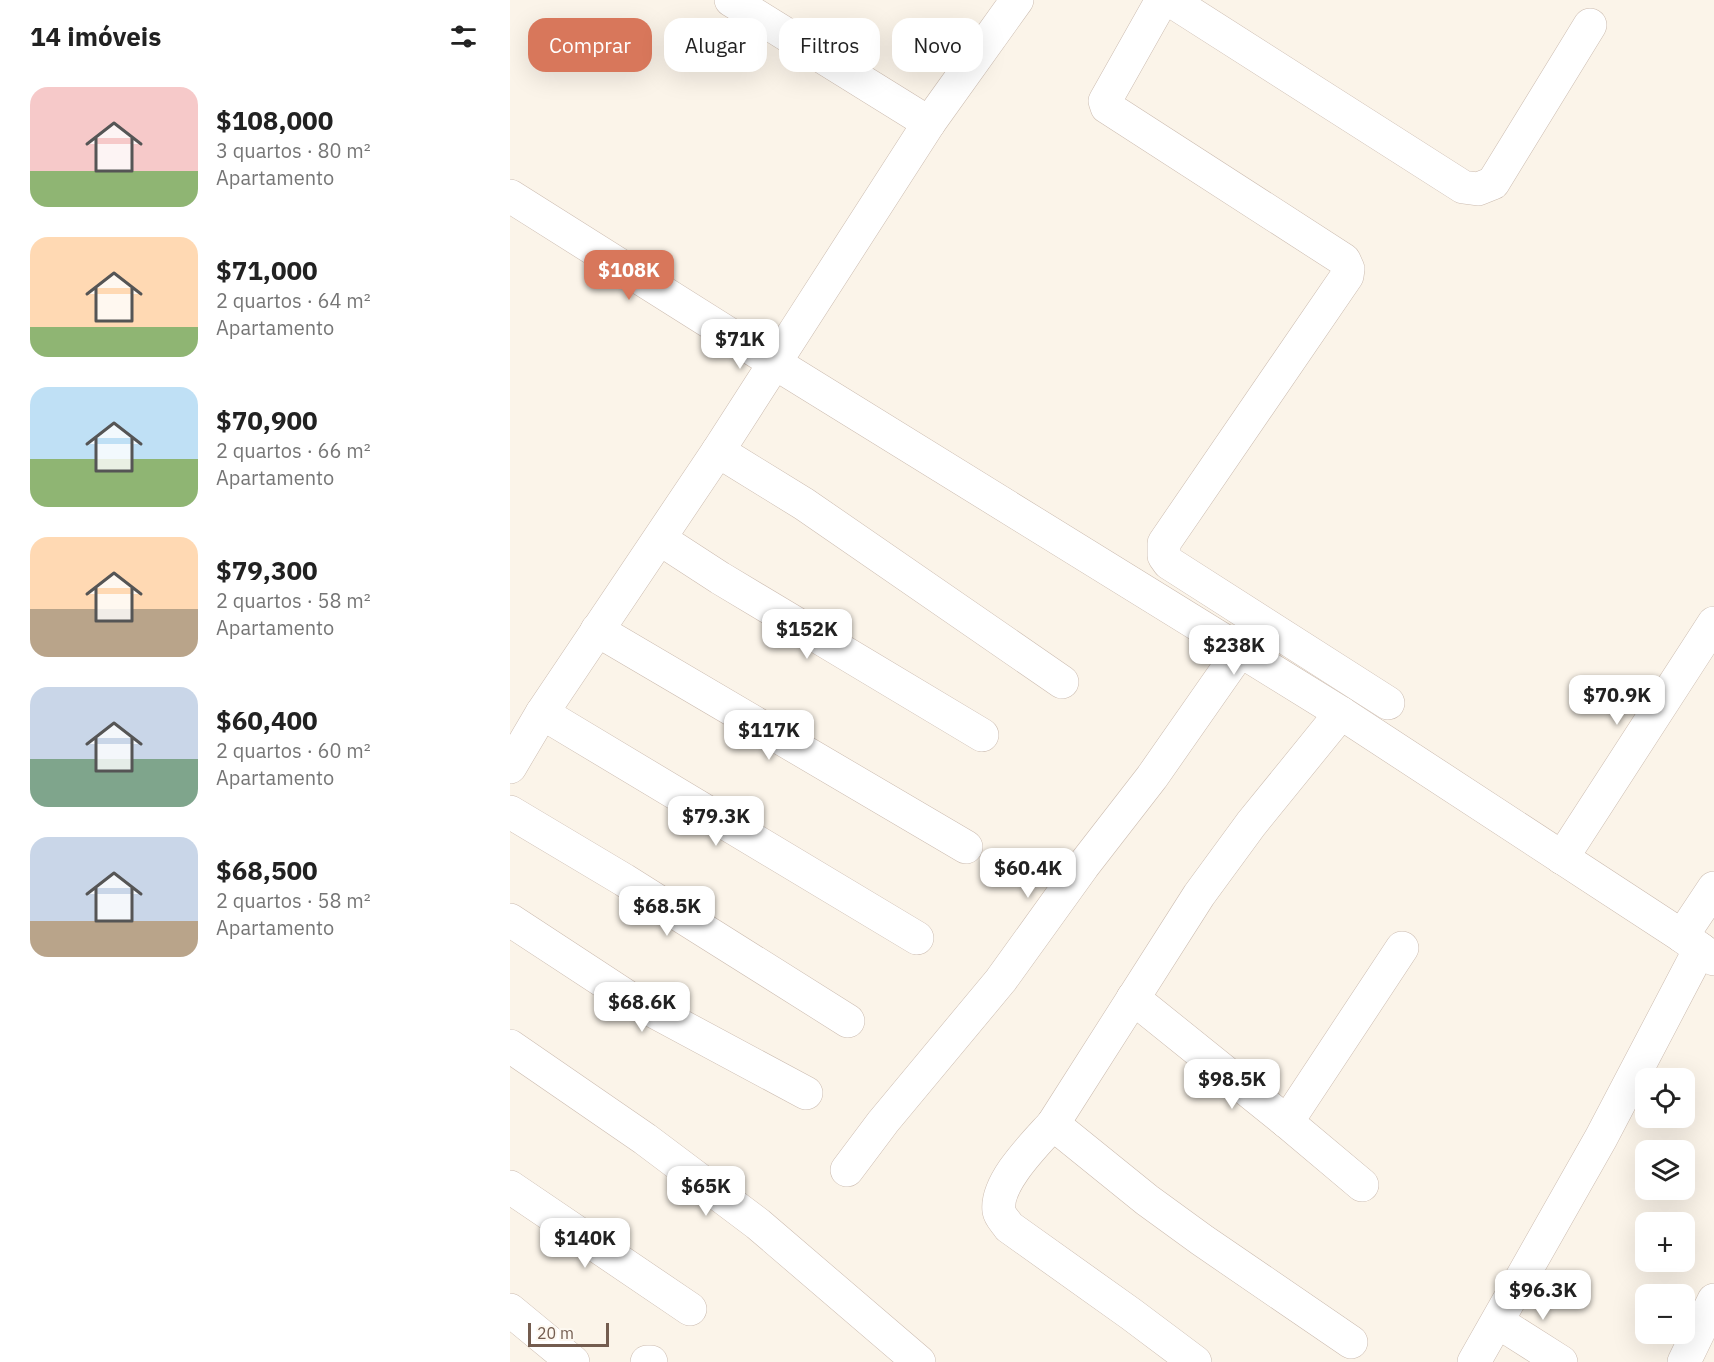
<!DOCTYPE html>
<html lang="pt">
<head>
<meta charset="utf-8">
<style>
	body { margin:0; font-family:"IBM Plex Sans",sans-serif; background:#f6f6f6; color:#222; height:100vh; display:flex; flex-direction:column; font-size:22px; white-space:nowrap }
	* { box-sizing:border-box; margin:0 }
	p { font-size:20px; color:#767676 }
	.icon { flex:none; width:33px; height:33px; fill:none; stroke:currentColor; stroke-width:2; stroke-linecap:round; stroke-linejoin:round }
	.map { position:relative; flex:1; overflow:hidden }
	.details { display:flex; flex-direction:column; background:#fff; width:510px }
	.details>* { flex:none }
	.top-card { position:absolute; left:18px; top:18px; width:570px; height:54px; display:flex; gap:12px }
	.controls { position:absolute; left:1125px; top:1068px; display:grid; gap:12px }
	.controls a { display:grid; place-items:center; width:60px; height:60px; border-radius:12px; background:#fff; box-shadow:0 6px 24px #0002; font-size:30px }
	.scale { position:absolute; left:18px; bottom:15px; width:81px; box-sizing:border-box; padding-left:6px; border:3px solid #735c4f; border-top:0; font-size:16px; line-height:21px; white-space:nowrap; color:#735c4f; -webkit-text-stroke:4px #fdf8f0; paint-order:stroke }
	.price { position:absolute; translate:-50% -51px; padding:0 14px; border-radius:12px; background:#fff; color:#222; font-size:20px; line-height:39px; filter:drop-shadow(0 2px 3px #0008) }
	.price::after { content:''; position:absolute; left:50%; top:36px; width:18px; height:14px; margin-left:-9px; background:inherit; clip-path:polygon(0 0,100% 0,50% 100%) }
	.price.selected { background:#d8775b; color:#fff }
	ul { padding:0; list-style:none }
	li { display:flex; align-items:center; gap:18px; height:150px; padding:0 30px }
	li span { display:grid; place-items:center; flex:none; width:168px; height:120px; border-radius:18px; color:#555 }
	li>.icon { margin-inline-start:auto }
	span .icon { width:72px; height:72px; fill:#fffc; stroke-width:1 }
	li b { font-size:26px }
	h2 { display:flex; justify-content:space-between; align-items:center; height:72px; padding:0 30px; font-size:26px }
	.pill { padding:0 21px; border-radius:18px; background:#fff; box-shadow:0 6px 24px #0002; font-size:21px; line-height:54px }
	.pill.selected { background:#d8775b; color:#fff }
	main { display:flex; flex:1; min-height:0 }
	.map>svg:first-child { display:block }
</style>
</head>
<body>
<main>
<section class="details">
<h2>14 imóveis<svg class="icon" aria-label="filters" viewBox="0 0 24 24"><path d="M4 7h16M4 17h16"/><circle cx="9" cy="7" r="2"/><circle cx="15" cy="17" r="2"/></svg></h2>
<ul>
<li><span style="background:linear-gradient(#f6c9c9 70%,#8fb573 0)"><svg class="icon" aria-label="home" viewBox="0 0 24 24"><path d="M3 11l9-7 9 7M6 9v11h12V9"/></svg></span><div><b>$108,000</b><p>3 quartos · 80 m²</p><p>Apartamento</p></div></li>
<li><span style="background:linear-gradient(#ffd9b3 75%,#8fb573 0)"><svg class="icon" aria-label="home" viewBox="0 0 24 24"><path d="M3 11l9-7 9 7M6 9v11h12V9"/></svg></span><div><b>$71,000</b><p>2 quartos · 64 m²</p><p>Apartamento</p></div></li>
<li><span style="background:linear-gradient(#bfe0f5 60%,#8fb573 0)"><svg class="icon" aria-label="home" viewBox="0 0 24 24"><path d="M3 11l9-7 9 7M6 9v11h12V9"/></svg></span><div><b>$70,900</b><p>2 quartos · 66 m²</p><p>Apartamento</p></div></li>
<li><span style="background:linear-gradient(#ffd9b3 60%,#b9a48a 0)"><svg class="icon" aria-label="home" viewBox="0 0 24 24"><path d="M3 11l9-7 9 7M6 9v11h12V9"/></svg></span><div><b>$79,300</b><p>2 quartos · 58 m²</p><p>Apartamento</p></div></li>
<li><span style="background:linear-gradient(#c9d6e8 60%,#7fa58c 0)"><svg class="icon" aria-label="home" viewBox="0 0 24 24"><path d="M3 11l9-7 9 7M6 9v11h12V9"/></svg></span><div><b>$60,400</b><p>2 quartos · 60 m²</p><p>Apartamento</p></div></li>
<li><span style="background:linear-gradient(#c9d6e8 70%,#b9a48a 0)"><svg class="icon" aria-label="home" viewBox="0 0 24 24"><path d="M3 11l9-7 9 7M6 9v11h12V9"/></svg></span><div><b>$68,500</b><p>2 quartos · 58 m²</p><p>Apartamento</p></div></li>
</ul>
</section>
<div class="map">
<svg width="1204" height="1362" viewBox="0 0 1204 1362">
	<rect width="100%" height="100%" fill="#fbf4e9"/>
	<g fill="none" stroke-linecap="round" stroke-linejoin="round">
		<defs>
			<g id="minor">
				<polyline points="221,0 419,123"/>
				<polyline points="652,0 595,101 597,107 834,260 838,269 837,276 654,543 654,556 659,563 878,703"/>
				<polyline points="660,0 953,187 968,189 983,183 1080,25"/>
				<polyline points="0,196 265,363 831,713 1172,936 1204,959"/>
				<polyline points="208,451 294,504 552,682"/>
				<polyline points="150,539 210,578 472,735"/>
				<polyline points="87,630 456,847"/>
				<polyline points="32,713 407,938"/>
				<polyline points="0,767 32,713 208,451 419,123 507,0"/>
				<polyline points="0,812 114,880 338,1021"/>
				<polyline points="1052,858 1204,623"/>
				<polyline points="0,920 119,998 296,1093"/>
				<polyline points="1172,936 1204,888"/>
				<polyline points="623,998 777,1122 852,1185"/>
				<polyline points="0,1046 135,1139 248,1224 409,1362"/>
				<polyline points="777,1122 892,948"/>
				<polyline points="543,1124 637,1200 692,1240 841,1342"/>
				<polyline points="337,1170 373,1122 491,980 573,866 642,777 730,651"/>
				<polyline points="0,1187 180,1309"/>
				<polyline points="0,1310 63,1362"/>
				<polyline points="988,1322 1051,1362"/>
				<polyline points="137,1362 141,1362"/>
				<path d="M685 1362 621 1314 499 1227C496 1222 490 1217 489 1211 485 1183 525 1144 543 1124L689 895 741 824 831 713"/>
				<polyline points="964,1362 1091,1138 1190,949"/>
				<polyline points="1174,1362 1204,1300"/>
			</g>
		</defs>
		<!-- minor casing -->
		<use href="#minor" stroke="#ccbcb0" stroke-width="34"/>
		<!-- minor -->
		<use href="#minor" stroke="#fff" stroke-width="33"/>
	</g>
</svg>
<div class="controls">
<a><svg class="icon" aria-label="locate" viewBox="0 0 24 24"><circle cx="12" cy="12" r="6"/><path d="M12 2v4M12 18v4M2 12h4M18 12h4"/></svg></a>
<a><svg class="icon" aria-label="layers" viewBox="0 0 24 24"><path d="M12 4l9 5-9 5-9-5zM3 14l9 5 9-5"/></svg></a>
<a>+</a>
<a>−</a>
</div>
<div class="scale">20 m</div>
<b class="price selected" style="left:119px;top:301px">$108K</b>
<b class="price" style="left:230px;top:370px">$71K</b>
<b class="price" style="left:297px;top:660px">$152K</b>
<b class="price" style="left:724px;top:676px">$238K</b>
<b class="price" style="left:1107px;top:726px">$70.9K</b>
<b class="price" style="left:259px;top:761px">$117K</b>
<b class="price" style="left:206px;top:847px">$79.3K</b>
<b class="price" style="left:518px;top:899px">$60.4K</b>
<b class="price" style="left:157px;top:937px">$68.5K</b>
<b class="price" style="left:132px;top:1033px">$68.6K</b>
<b class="price" style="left:722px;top:1110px">$98.5K</b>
<b class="price" style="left:196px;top:1217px">$65K</b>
<b class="price" style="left:75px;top:1269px">$140K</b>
<b class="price" style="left:1033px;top:1321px">$96.3K</b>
<div class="top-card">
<a class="pill selected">Comprar</a>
<a class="pill">Alugar</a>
<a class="pill">Filtros</a>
<a class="pill">Novo</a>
</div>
</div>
</main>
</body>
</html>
